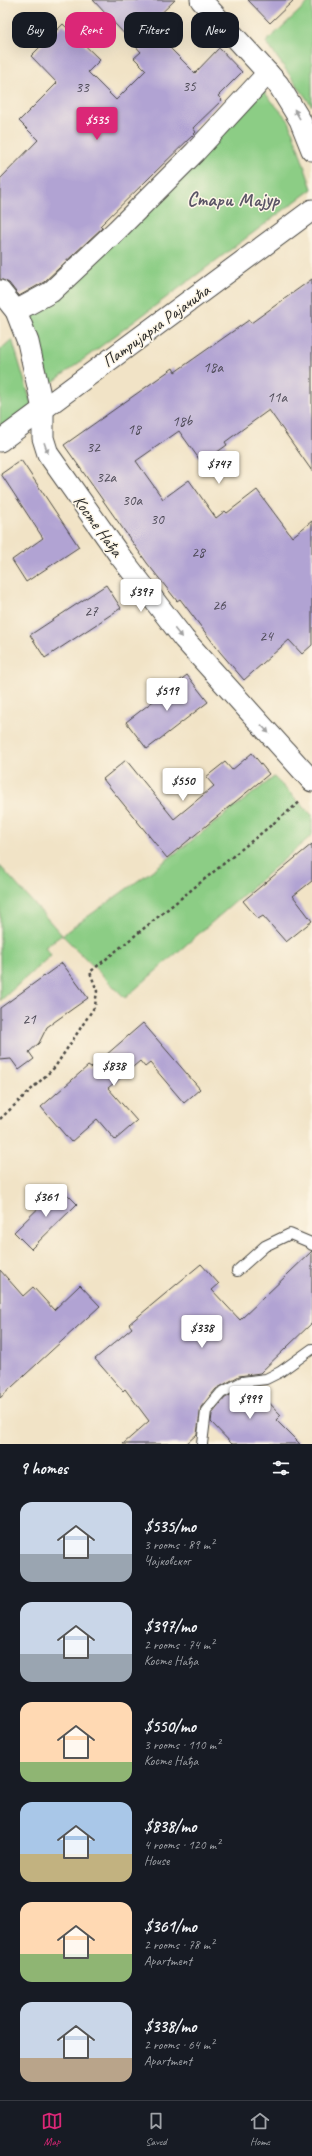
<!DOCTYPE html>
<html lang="en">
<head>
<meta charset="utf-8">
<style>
	body { margin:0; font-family:Caveat,sans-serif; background:#20242c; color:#f1f3f6; height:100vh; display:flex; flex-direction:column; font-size:15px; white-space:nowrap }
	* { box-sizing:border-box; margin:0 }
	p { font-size:13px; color:#9ea1a6 }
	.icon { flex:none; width:22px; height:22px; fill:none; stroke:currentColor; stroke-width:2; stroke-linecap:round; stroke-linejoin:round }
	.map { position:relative; height:1444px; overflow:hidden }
	.side { display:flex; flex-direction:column; background:#171b24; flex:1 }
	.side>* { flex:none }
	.hud { position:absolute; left:12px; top:12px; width:288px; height:36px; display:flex; gap:8px }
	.price { position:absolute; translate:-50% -34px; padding:0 9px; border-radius:4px; background:#fff; color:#222; font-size:13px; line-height:26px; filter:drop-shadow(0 1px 2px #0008) }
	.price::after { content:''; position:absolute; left:50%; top:24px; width:12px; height:9px; margin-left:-6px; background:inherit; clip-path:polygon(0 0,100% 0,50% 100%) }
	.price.active { background:#db2777; color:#fff }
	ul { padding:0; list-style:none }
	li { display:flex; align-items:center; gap:12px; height:100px; padding:0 20px }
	li span { display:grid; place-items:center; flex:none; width:112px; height:80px; border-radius:12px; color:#555 }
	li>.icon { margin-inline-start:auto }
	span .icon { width:48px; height:48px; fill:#fffc; stroke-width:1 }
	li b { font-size:17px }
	h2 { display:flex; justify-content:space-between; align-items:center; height:48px; padding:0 20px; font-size:17px }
	.chip { padding:0 14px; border-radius:12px; background:#171b24; box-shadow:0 4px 16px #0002; font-size:14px; line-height:36px }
	.chip.active { background:#db2777; color:#fff }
	.tabs { display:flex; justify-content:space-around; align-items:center; height:56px; border-top:1px solid #363941; background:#171b24; font-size:11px; color:#9ea1a6 }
	.tabs a { display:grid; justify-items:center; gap:2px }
	.tabs .active { color:#db2777 }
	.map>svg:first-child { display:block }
</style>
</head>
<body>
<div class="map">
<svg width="312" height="1444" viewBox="0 0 312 1444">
	<rect width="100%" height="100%" fill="#fcf5e5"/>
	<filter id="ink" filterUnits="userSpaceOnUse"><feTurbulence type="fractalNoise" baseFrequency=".025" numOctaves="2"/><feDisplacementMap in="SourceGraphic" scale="8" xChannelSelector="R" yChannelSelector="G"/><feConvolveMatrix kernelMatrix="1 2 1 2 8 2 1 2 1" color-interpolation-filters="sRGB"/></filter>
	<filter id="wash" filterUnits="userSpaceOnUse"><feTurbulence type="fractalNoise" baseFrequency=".012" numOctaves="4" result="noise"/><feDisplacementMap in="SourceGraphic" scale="16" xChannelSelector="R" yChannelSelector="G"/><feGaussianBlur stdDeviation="0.9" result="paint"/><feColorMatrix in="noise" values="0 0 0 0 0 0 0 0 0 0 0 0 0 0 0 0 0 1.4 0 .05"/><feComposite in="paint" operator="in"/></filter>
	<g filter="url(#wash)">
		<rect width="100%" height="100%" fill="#f1e3c6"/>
		<!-- green -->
		<g fill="#8ccd85" stroke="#5c7c58">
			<polygon points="311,0 312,0 312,106 266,42"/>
			<polygon points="257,84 289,121 312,189 49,385 28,307"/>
			<polygon points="12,339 32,406 0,430 0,350"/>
			<polygon points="274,777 312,815 312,835 125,998 62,935 45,947 51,955 0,1001 0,866 62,935 160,865"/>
		</g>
		<g id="blocks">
			<!-- building -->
			<g fill="#b1a3d3">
				<polygon points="93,0 175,0 148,26 195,73 219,48 242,72 218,96 222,100 193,128 196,132 100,226 102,228 44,282 19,296 9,283 0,279 0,179 38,140 19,121 57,83 31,56 63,24 100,60 88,72 116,100 146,70 134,58 141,52"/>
				<polygon points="248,0 294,0 270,23"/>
				<polygon points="312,279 312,471 269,410 225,442 227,445 202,463 179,431 136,461 163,499 189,480 216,518 225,511 227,513 257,490 292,537 312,521 312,645 302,654 289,640 244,680 220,652 180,599 177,601 147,563 64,445 173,368 175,372 249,320 251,323"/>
				<polygon points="21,460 79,547 26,582 12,560 43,538 1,474"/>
				<polygon points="106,585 121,608 45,658 30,635"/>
				<polygon points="187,675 208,702 147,749 126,722"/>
				<polygon points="252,753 269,774 167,858 103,779 126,760 174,819 214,786 206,777 225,762 232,770"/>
				<polygon points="312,844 312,881 293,896 312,921 286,942 263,916 258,919 243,901"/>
				<polygon points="62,963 88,998 47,1027 39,1043 29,1052 34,1059 19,1070 11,1059 0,1060 0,1008"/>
				<polygon points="143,1023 200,1089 184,1103 150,1063 145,1067 140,1061 108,1088 137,1121 115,1140 97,1119 71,1142 41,1107 88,1066 91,1068"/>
				<polygon points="60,1187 77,1204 31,1249 14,1232"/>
				<polygon points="312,1251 312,1323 260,1373 239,1376 216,1389 201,1407 197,1434 186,1444 123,1444 149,1421 125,1389 123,1391 95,1359 132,1328 129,1324 201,1264 219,1284 212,1290 240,1320"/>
				<polygon points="0,1270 23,1296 33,1287 54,1310 80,1285 100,1306 0,1398"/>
				<polygon points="254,1387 281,1415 276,1420 300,1444 232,1444 211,1422 212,1414 225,1398 244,1388"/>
			</g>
		</g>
	</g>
	<g filter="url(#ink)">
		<use href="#blocks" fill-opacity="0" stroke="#494742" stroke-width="1"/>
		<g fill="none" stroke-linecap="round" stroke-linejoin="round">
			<defs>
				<g id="service">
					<polyline points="237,1271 265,1246 290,1234 309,1242 312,1245"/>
					<polyline points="202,1444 206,1411 221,1393 242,1382 266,1379 280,1372 312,1349"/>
				</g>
				<g id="minor">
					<polyline points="201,0 278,84 300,120 312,150"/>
					<polyline points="0,291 16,311 28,342 43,409 43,438 48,454 120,556 184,639 312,781"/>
					<polyline points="16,311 51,292 117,230 195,152 268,73"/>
					<polyline points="0,441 312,210"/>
				</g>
			</defs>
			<!-- service casing -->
			<use href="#service" stroke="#494742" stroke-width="12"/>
			<!-- minor casing -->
			<use href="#minor" stroke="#494742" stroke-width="23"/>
			<!-- path -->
			<polyline stroke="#494742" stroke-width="2.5" stroke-dasharray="3 3" stroke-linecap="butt" points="0,1119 55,1067 95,1006 97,991 90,972 301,801"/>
			<!-- service -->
			<use href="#service" stroke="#fff" stroke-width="10"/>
			<!-- minor -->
			<use href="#minor" stroke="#fff" stroke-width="21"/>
		</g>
		<!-- one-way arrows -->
		<defs><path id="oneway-solid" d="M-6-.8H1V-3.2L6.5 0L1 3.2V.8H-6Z"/></defs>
		<g fill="#a0a0a0">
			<use href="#oneway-solid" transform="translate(297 114) rotate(-120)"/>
			<use href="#oneway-solid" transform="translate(46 448) rotate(71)"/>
			<use href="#oneway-solid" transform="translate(178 633) rotate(51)"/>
			<use href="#oneway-solid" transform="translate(265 729) rotate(47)"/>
		</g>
	</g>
	<g text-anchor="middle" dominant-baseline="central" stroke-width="3" stroke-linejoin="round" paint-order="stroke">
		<!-- number labels -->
		<g font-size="15" fill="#4c4955">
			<text x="189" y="86">35</text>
			<text x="82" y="87">33</text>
			<text x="213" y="367">18a</text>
			<text x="277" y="397">11a</text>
			<text x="182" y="421">18b</text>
			<text x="134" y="429">18</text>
			<text x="93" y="447">32</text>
			<text x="106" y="477">32a</text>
			<text x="132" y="500">30a</text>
			<text x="157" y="519">30</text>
			<text x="198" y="552">28</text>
			<text x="219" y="605">26</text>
			<text x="91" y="611">27</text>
			<text x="266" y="636">24</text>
			<text x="29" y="1019">21</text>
		</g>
		<!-- street labels -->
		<g font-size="17" fill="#2b2b2b" stroke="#fcf5e5">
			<text transform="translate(156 326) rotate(-36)">Патријарха Рајачића</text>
			<text transform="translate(98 526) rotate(54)">Косте Нађа</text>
		</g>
		<!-- quarter labels -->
		<g font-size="19" font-weight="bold" fill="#5a5566" stroke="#fcf5e5">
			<text x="233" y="200">Стари Мајур</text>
		</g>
	</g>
</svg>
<b class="price active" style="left:97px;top:141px">$535</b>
<b class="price" style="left:219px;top:485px">$747</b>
<b class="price" style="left:141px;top:613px">$397</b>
<b class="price" style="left:167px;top:712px">$519</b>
<b class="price" style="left:183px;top:802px">$550</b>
<b class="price" style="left:114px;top:1087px">$838</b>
<b class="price" style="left:46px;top:1218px">$361</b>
<b class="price" style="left:202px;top:1349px">$338</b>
<b class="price" style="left:250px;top:1420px">$999</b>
<div class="hud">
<a class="chip">Buy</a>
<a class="chip active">Rent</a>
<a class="chip">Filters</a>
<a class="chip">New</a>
</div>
</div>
<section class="side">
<h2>9 homes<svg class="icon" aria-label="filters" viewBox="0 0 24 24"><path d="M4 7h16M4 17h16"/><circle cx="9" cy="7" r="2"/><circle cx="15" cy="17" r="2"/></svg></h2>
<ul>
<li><span style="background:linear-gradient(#c9d6e8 65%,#9aa5b1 0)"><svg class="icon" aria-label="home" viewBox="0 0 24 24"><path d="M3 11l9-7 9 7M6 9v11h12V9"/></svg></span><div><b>$535/mo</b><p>3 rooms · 89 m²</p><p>Чајковског</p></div></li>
<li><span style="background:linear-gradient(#c9d6e8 65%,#9aa5b1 0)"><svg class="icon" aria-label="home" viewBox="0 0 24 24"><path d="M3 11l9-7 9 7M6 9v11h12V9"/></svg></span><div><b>$397/mo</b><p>2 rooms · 74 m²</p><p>Косте Нађа</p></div></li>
<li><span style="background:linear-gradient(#ffd9b3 75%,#8fb573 0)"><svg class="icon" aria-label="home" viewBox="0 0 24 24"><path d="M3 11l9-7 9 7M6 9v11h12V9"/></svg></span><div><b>$550/mo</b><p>3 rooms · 110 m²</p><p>Косте Нађа</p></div></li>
<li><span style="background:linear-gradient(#a9c7e8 65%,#c2b280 0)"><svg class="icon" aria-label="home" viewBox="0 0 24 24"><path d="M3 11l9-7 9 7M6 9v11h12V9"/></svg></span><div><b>$838/mo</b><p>4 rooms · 120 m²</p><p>House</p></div></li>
<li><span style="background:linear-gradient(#ffd9b3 65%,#8fb573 0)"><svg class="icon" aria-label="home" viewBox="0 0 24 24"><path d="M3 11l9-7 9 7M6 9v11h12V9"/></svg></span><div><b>$361/mo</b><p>2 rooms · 78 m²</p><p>Apartment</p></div></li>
<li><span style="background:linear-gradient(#c9d6e8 70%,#b9a48a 0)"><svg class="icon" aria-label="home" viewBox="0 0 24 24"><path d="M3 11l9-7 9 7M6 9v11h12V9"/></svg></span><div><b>$338/mo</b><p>2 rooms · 64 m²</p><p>Apartment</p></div></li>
</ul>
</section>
<nav class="tabs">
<a class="active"><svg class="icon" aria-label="map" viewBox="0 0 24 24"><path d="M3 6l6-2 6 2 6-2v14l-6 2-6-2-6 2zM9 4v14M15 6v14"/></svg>Map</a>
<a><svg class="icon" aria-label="saved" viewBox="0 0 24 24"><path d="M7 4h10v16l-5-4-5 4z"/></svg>Saved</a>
<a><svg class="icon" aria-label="home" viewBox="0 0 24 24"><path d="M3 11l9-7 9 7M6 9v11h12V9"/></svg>Home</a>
</nav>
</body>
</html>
